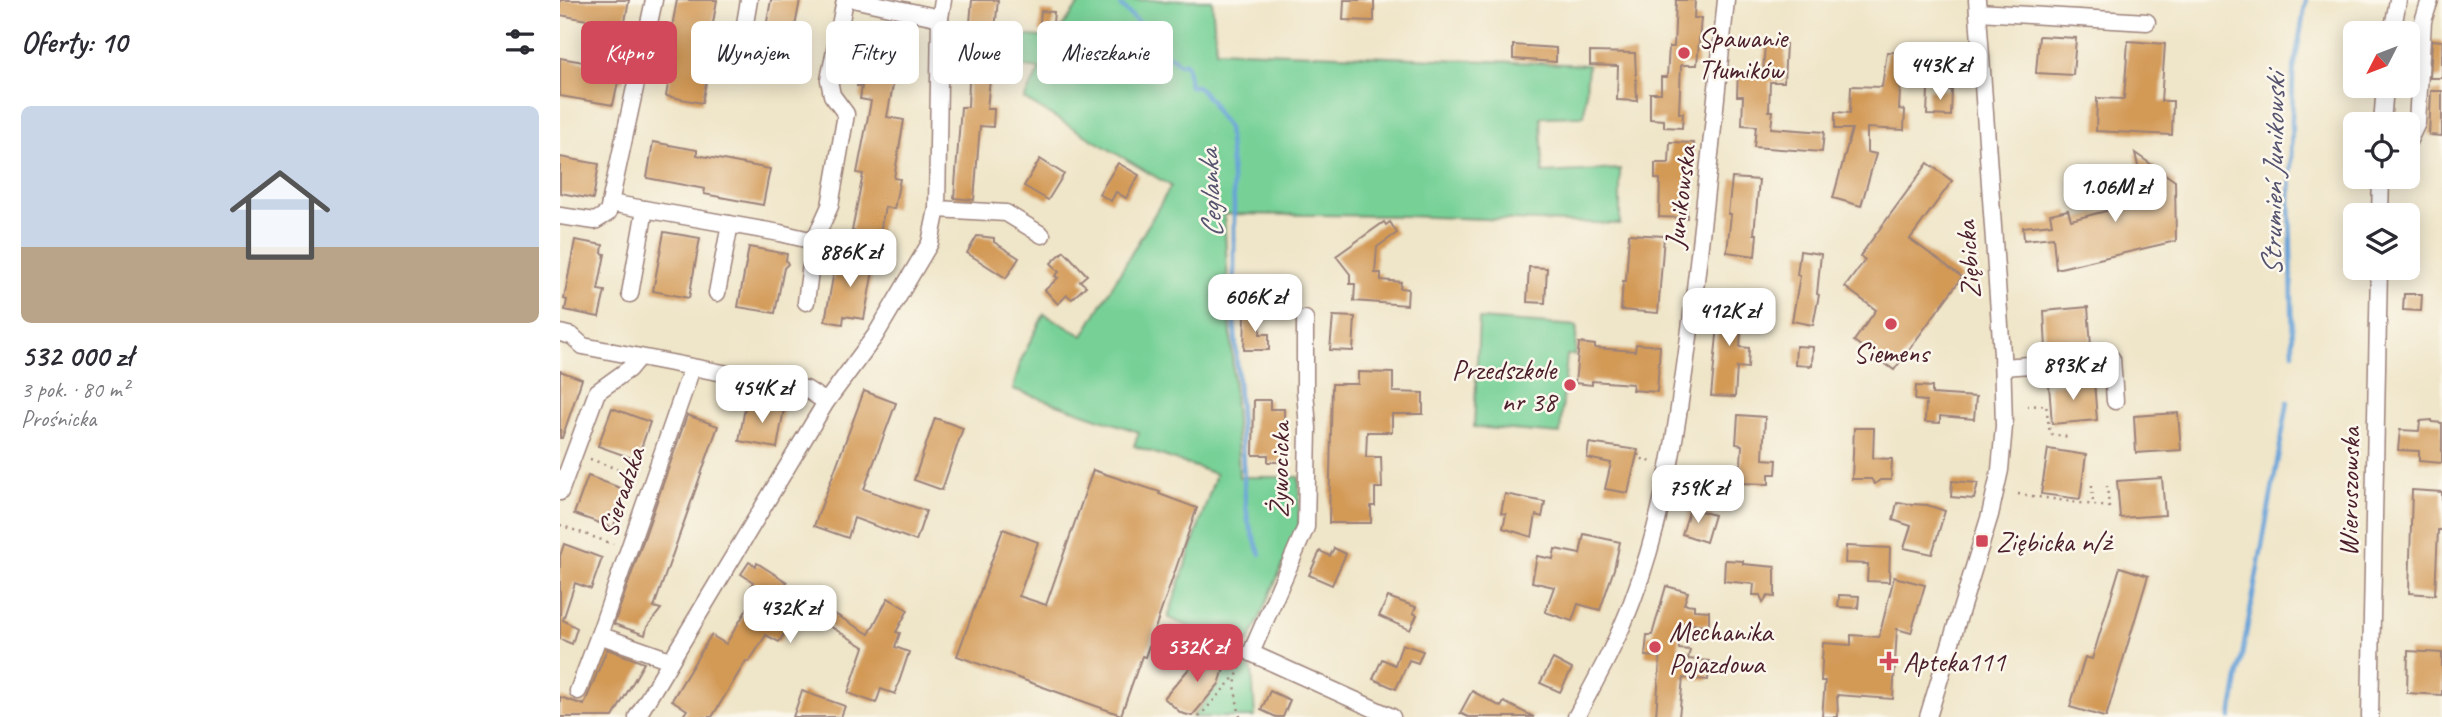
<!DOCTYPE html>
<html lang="pl">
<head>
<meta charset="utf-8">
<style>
	body { margin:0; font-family:Caveat,sans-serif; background:#f7f7f7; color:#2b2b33; height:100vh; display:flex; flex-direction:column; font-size:26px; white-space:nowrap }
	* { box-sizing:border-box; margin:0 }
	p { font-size:23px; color:#7c7c81 }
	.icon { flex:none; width:38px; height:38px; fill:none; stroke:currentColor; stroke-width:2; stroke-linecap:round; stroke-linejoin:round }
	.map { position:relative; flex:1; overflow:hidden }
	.sheet { display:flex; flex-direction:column; background:#fff; width:560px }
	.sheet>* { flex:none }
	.guide { position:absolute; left:21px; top:21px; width:665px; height:63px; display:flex; gap:14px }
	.needle { width:46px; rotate:228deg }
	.tools { position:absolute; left:1783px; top:21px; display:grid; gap:14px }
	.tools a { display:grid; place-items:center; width:77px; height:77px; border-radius:10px; background:#fff; box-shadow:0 4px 18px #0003; font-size:35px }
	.price { position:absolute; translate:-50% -60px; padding:0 16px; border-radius:14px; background:#fff; color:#222; font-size:23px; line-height:46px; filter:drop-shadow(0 2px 4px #0008) }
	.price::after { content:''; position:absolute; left:50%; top:42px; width:21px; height:16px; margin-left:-10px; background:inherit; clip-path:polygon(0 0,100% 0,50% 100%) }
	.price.selected { background:#d1495b; color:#fff }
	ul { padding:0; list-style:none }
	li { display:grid; align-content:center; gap:14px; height:371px; padding:0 21px }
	li span { display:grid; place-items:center; height:217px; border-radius:10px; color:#555 }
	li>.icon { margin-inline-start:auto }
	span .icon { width:126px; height:126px; fill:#fffc; stroke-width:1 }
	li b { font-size:30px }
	h2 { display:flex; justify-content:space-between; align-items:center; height:84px; padding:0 21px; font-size:30px }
	.pill { padding:0 24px; border-radius:10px; background:#fff; box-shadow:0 4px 18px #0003; font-size:24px; line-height:63px }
	.pill.selected { background:#d1495b; color:#fff }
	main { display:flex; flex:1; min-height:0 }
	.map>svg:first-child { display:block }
</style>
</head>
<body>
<main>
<section class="sheet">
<h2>Oferty: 10<svg class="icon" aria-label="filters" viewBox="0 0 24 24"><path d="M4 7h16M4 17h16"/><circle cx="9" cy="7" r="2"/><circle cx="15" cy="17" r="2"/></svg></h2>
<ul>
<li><span style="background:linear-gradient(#c9d6e8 65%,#b9a48a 0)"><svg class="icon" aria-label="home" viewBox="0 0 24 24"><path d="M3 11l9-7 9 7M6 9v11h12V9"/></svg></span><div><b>532 000 zł</b><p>3 pok. · 80 m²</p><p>Prośnicka</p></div></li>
</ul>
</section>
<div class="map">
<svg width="1882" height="717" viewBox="0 0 1882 717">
	<rect width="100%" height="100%" fill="#fbf7ec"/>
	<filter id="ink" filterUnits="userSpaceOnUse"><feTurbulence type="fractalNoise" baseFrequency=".0143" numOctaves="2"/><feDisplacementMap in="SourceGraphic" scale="14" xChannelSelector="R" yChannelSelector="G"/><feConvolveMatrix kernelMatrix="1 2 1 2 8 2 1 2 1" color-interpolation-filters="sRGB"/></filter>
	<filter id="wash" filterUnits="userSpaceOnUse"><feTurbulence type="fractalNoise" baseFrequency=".00686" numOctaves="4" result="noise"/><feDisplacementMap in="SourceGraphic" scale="28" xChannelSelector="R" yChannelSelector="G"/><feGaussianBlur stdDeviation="1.57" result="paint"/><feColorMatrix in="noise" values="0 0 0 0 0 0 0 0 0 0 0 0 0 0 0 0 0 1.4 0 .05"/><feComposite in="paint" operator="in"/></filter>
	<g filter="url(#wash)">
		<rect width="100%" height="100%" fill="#efe5c8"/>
		<!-- green -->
		<g fill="#77d197" stroke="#607861" stroke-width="2">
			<polygon points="522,0 652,0 656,50 1028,65 1024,116 981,117 983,173 1060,169 1060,224 844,216 664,214 679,477 739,477 739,528 690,640 683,645 673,644 608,618 656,474 574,446 579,432 453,389 461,360 484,314 523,336 611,186 464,99 480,69 440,64 444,34 494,38"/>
			<polygon points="919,319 1017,326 1015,355 1007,355 1000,434 914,427"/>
			<polygon points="669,656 677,659 676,664 692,669 695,717 632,717 659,684"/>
		</g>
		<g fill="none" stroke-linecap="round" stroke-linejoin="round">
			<!-- stream -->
			<g stroke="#67a3d8" stroke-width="4.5">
				<polyline points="561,6 601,44 607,56 613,58 619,64 626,63 630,86 637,86 651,101 655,110 668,128 674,203 674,316 685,497 688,521 700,554"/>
				<polyline points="1733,352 1730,200 1733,74 1746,0"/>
				<polyline points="1671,717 1728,402"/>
			</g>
		</g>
		<g id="blocks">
			<!-- building -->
			<g fill="#d39a57">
				<polygon points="0,0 69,0 64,27 0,15"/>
				<polygon points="117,0 157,0 149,46 153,47 142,103 106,96 116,39 110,37"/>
				<polygon points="211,0 240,0 229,59 201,54"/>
				<polygon points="412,0 438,0 427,109 434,109 433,127 420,126 414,200 394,198 401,107 408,107 409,81 405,80"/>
				<polygon points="784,0 814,0 814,21 783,20"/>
				<polygon points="1116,0 1135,0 1134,18 1141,18 1137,65 1121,65 1119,113 1123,113 1122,128 1104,127 1104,120 1090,119 1090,93 1101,93 1101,77 1107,77 1109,47 1114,47"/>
				<polygon points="481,11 494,12 492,33 479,32"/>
				<polygon points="308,26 343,32 327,117 344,120 334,178 340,179 334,209 325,207 319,237 292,231 303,174 297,173 311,101 300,99 302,86 297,86"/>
				<polygon points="1479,36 1516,38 1513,75 1476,73"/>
				<polygon points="1872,40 1882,41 1882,78 1870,78"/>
				<polygon points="1568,41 1605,44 1601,101 1613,101 1612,135 1536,131 1537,98 1564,99"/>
				<polygon points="1205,43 1226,44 1224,82 1210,82 1209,111 1213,111 1211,128 1264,132 1262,152 1194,147 1196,126 1182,125 1183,96 1177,96 1178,71 1203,73"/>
				<polygon points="953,45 996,48 996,62 953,59"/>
				<polygon points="1030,52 1075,53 1077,101 1057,100 1058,66 1030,65"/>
				<polygon points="1327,52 1360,53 1359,70 1341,69 1339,109 1345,110 1344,130 1307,128 1307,152 1316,154 1301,206 1273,198 1292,129 1275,129 1275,112 1290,113 1291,86 1322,87"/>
				<polygon points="0,58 30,63 31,59 66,65 62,83 58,82 53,105 0,96"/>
				<polygon points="1368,89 1392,90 1391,116 1367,115"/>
				<polygon points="1871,91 1882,91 1882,136 1869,135"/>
				<polygon points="93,142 137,150 137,155 210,169 203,205 144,194 145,189 87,178"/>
				<polygon points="1110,142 1134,143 1132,177 1127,177 1127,218 1099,217 1100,179 1095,179 1095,163 1109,163"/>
				<polygon points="1575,153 1615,181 1616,241 1496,269 1493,237 1464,240 1463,227 1492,224 1490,214 1508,210 1511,220 1581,202 1578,188 1583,188"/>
				<polygon points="0,157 39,164 33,199 0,193"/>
				<polygon points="480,159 504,174 488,200 464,186"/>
				<polygon points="558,163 579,175 566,198 556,192 551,201 539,194"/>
				<polygon points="1368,163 1392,181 1350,239 1402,277 1334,370 1294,341 1316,310 1285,287 1305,260 1300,256"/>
				<polygon points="1172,178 1199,180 1194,234 1197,234 1195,256 1167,252 1171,214 1168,214"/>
				<polygon points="824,222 826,225 830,222 837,233 817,247 815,273 821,273 821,280 841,282 840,288 848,289 847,305 794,301 795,284 790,284 790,274 776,256"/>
				<polygon points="104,232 140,238 129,298 93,291"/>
				<polygon points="1069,234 1104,236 1098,313 1061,310 1063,281 1066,281"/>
				<polygon points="417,236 434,238 434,242 459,258 446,278 407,253"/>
				<polygon points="15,240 43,245 42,253 45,254 38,290 45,291 39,317 5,310 7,300 4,299"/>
				<polygon points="189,247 227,254 226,260 228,264 224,268 215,313 178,307"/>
				<polygon points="504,251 527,275 520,281 526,286 512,299 507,295 498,304 485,290 498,278 495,276 499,272 491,263"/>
				<polygon points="1240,251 1261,254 1257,294 1259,295 1253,325 1232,321 1240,276 1237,275"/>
				<polygon points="277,255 315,260 304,319 284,316 283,324 265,321"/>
				<polygon points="969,267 987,268 985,303 967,302"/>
				<polygon points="697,285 708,286 718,301 696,300"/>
				<polygon points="1844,294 1862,294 1861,311 1843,310"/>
				<polygon points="1161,295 1183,297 1180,347 1189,348 1188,368 1177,367 1175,397 1151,396"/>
				<polygon points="1528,307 1531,346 1486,349 1484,311"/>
				<polygon points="685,314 701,315 700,334 709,334 709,350 684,350"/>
				<polygon points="773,316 795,317 793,351 770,350"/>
				<polygon points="1019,343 1035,345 1035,348 1075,351 1076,344 1100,346 1097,392 1072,390 1073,384 1032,381 1032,385 1015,383"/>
				<polygon points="1236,346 1253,347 1252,366 1235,365"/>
				<polygon points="0,371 22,379 2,438 0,438"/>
				<polygon points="798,372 833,373 833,392 863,393 863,414 832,414 832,432 807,432 806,457 821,457 822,488 815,488 815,506 811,506 811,523 769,523 772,384 798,384"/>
				<polygon points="1534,381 1537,420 1492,424 1489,385"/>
				<polygon points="1356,386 1372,387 1372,394 1416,397 1414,419 1380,416 1380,423 1365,422 1366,401 1355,400"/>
				<polygon points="304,391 336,403 304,489 366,511 356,541 294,518 288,538 254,526"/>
				<polygon points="694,400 710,400 710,409 724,409 724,462 708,462 708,455 693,455"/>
				<polygon points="186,402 224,409 217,448 179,441"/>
				<polygon points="52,408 90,422 77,460 38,446"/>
				<polygon points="1618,413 1621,450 1576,453 1574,416"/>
				<polygon points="127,415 158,426 94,607 101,609 87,627 85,635 54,624"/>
				<polygon points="1178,415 1205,417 1203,459 1217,460 1216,474 1209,474 1209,484 1180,483 1182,445 1176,444"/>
				<polygon points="375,418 403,428 382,490 354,480"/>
				<polygon points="1872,420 1872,422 1882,423 1882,463 1859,461 1859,451 1838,450 1840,430 1859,431 1860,421"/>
				<polygon points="1294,428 1314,428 1313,458 1332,459 1331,480 1320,480 1315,484 1311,479 1292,479"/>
				<polygon points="1029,443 1078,450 1068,493 1045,489 1051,463 1027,458"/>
				<polygon points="1488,449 1526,455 1520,499 1481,494"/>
				<polygon points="533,470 600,492 599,494 637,508 585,657 582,656 561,715 397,656 443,529 478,542 459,596 486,605"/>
				<polygon points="28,476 66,490 53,528 14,514"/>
				<polygon points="1602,478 1605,515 1560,518 1557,481"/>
				<polygon points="1392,481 1418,483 1414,499 1391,497"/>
				<polygon points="1852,490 1882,492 1882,530 1878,530 1875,595 1849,593"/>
				<polygon points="945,494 985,502 982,517 976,515 972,537 943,528 946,514 941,513"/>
				<polygon points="1337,503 1367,505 1385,511 1372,554 1344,548 1351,526 1333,520"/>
				<polygon points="1130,508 1154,515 1146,542 1122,534"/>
				<polygon points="1024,534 1060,542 1054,569 1040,610 1018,604 1012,621 985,612 994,587 972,582 977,556 993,559 995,549 1020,554"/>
				<polygon points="4,544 42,558 31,589 15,583 3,620 17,628 12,644 0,639 0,556"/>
				<polygon points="1286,546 1330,548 1329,582 1307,581 1308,564 1285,563"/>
				<polygon points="774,548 786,554 772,585 749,575 760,551 770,556"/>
				<polygon points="1165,560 1183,561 1183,564 1215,567 1215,597 1208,596 1203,603 1200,595 1193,595 1194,584 1164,581"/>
				<polygon points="189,562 196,566 197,563 227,582 225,585 309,634 328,598 348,610 336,632 340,633 335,647 349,652 335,694 321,689 316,703 288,693 304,647 240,608 219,642 206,635 189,662 186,661 152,717 122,717 127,710 112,700 151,635 166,644 196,594 189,590 193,582 181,574"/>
				<polygon points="1560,567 1588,576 1546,717 1544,717 1510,707 1525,657 1532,659"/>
				<polygon points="1334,577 1365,585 1351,633 1337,629 1333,699 1277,695 1278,717 1262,717 1265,681 1261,681 1263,643 1291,645 1291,635 1319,637"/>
				<polygon points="1106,586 1128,592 1124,604 1134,605 1134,610 1149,611 1149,625 1119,623 1119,649 1130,650 1128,659 1149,661 1148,680 1123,678 1119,717 1096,717 1100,657 1085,656 1087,635 1092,635"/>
				<polygon points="1279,595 1299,596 1298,608 1278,607"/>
				<polygon points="828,597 856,607 853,613 857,615 850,630 819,616"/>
				<polygon points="842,644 863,651 858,663 849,660 836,689 813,679 822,659 835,665"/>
				<polygon points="47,649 84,663 53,717 0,717 0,697 24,705"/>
				<polygon points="644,651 667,660 659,684 632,716 621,713 604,698"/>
				<polygon points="1848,651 1882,653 1882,695 1847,693"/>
				<polygon points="993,659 1012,669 1000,692 980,683"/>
				<polygon points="242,691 285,706 281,717 233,717"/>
				<polygon points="710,691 730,700 723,717 716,717 701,710"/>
				<polygon points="912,691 941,707 944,702 974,717 908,717 900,713"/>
			</g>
		</g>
	</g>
	<g filter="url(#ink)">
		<use href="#blocks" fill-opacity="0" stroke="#9c827a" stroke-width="2"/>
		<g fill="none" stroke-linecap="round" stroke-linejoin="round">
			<defs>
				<g id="minor">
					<polyline points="297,0 380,18"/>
					<polyline points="1418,12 1587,22"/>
					<polyline points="1832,33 1838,0"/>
					<polyline points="182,41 189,0"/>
					<polyline points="1822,124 1825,86"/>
					<polyline points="1848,142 1857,123 1863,21 1870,0"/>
					<polyline points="50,203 94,0"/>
					<polyline points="377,209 446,213 482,235"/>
					<polyline points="1820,215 1821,177"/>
					<polyline points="0,216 35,221 48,213 50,203 220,233 254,241 296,247"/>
					<polyline points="157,293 170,224"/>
					<polyline points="70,294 85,209"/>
					<polyline points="246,302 254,241 270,206 286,114 272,95 269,80 285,0"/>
					<polyline points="745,319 745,391 748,428 746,527 691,653 832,717"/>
					<polyline points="0,333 12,336 23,346 246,389 266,402"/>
					<polyline points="1443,367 1552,359 1555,401"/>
					<polyline points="0,492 37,392 69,369 79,357"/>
					<polyline points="39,635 110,660"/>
					<polyline points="18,691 39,635 132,368"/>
					<polyline points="77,717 266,402 315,336 370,243 377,209 380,18 383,0"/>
					<path d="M1016 717C1036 680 1057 642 1072 602 1108 507 1120 407 1133 306 1145 204 1156 102 1166 0"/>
					<polyline points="1368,717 1430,515 1440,470 1444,426 1442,354 1417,0"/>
					<polyline points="1810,717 1819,268"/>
				</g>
			</defs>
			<!-- minor casing -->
			<use href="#minor" stroke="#9c827a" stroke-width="19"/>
			<!-- path -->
			<g stroke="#9c827a" stroke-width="2.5" stroke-dasharray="2 5" stroke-linecap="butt">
				<polyline points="1467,406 1486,405 1490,434 1509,437"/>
				<polyline points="1078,454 1079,458 1092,462"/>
				<polyline points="30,459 76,476"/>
				<polyline points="1532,485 1533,505"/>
				<polyline points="1458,494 1549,507 1547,486"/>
				<polyline points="0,525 53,544"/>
				<polyline points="639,717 676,675"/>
				<path d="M680 717C677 699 671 683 681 666"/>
			</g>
			<!-- minor -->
			<use href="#minor" stroke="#fff" stroke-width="16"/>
		</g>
	</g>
	<!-- markers -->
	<g fill="#d1495b" stroke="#fbf7ec" stroke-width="2.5">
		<circle cx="1124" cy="53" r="7"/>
		<circle cx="1331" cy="324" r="7"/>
		<circle cx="1010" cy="385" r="7"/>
		<rect x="1415" y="534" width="14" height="14" rx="3.5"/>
		<circle cx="1095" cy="647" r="7"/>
		<path d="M1325.5 650.5h7v7h7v7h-7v7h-7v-7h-7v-7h7z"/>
	</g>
	<g text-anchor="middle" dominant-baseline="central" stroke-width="5" stroke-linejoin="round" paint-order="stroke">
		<!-- poi labels -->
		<g font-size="28" fill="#4a1f2b" stroke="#fbf7ec" text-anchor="start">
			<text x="1138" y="37">Spawanie<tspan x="1138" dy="32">Tłumików</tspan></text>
			<text x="1331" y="352" text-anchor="middle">Siemens</text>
			<text x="996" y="369" text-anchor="end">Przedszkole<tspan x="996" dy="32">nr 38</tspan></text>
			<text x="1436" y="541">Ziębicka n/ż</text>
			<text x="1109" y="631">Mechanika<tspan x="1109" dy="32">Pojazdowa</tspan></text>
			<text x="1343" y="661">Apteka111</text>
		</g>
		<!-- street labels -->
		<g font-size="28" fill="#4a1f2b" stroke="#fbf7ec">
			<text transform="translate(1120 197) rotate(-83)">Junikowska</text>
			<text transform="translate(1408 260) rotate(-94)">Ziębicka</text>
			<text transform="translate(719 470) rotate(-89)">Żywocicka</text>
			<text transform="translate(61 492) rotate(-71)">Sieradzka</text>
			<text transform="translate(1789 492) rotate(-89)">Wieruszowska</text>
		</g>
		<!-- water labels -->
		<g font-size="30" font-style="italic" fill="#565470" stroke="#fbf7ec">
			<text transform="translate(1713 175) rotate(-89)">Strumień Junikowski</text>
			<text transform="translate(650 194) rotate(-93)">Ceglanka</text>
		</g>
	</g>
</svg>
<div class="tools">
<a><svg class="needle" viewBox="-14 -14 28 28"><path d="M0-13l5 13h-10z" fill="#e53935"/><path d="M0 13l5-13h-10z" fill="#7c7c81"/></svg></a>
<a><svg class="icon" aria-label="locate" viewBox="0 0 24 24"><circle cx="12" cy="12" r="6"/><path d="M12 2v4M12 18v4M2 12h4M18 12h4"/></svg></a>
<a><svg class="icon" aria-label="layers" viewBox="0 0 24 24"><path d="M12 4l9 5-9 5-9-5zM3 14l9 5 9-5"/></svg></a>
</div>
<b class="price" style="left:1380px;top:102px">443K zł</b>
<b class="price" style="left:1555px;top:224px">1.06M zł</b>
<b class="price" style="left:290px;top:289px">886K zł</b>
<b class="price" style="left:695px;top:334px">606K zł</b>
<b class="price" style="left:1169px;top:348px">412K zł</b>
<b class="price" style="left:1513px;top:402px">893K zł</b>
<b class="price" style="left:202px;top:425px">454K zł</b>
<b class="price" style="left:1138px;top:525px">759K zł</b>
<b class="price" style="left:230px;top:645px">432K zł</b>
<b class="price selected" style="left:637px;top:684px">532K zł</b>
<div class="guide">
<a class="pill selected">Kupno</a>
<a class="pill">Wynajem</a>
<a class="pill">Filtry</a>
<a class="pill">Nowe</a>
<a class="pill">Mieszkanie</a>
</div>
</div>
</main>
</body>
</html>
